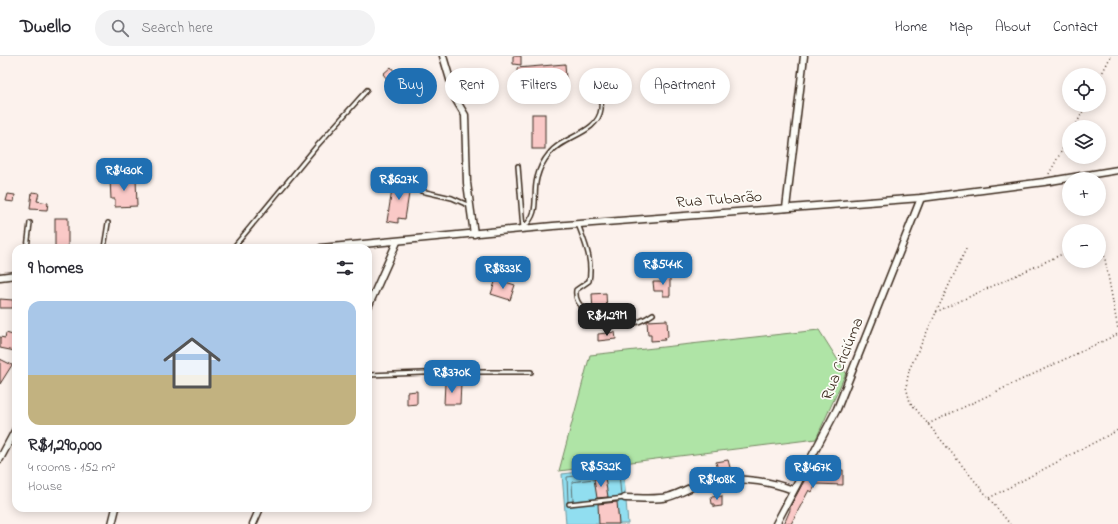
<!DOCTYPE html>
<html lang="en">
<head>
<meta charset="utf-8">
<style>
	body { margin:0; font-family:"Indie Flower",sans-serif; background:#f2f2f3; color:#2b2b33; height:100vh; display:flex; flex-direction:column; font-size:15px; white-space:nowrap }
	* { box-sizing:border-box; margin:0 }
	p { font-size:13px; color:#7c7c81 }
	.icon { flex:none; width:22px; height:22px; fill:none; stroke:currentColor; stroke-width:2; stroke-linecap:round; stroke-linejoin:round }
	.map { position:relative; flex:1; overflow:hidden }
	.details { position:absolute; left:12px; top:188px; width:360px; height:268px; display:flex; flex-direction:column; background:#fff; border-radius:12px; box-shadow:0 2px 10px #0003 }
	.details>* { flex:none }
	.top-card { position:absolute; left:384px; top:12px; width:380px; height:36px; display:flex; gap:8px }
	.fabs { position:absolute; left:1062px; top:12px; display:grid; gap:8px }
	.fabs a { display:grid; place-items:center; width:44px; height:44px; border-radius:50%; background:#fff; box-shadow:0 2px 10px #0003; font-size:20px }
	.price { position:absolute; translate:-50% -34px; padding:0 9px; border-radius:8px; background:#1f6fb2; color:#fff; font-size:13px; line-height:26px; filter:drop-shadow(0 1px 2px #0008) }
	.price::after { content:''; position:absolute; left:50%; top:24px; width:12px; height:9px; margin-left:-6px; background:inherit; clip-path:polygon(0 0,100% 0,50% 100%) }
	.price.active { background:#222; color:#fff }
	ul { padding:0; list-style:none }
	li { display:grid; align-content:center; gap:8px; height:212px; padding:0 16px }
	li span { display:grid; place-items:center; height:124px; border-radius:12px; color:#555 }
	li>.icon { margin-inline-start:auto }
	span .icon { width:72px; height:72px; fill:#fffc; stroke-width:1 }
	li b { font-size:17px }
	h2 { display:flex; justify-content:space-between; align-items:center; height:48px; padding:0 16px; font-size:17px }
	.chip { padding:0 14px; border-radius:18px; background:#fff; box-shadow:0 2px 10px #0003; font-size:14px; line-height:36px }
	.chip.active { background:#1f6fb2; color:#fff }
	header { display:flex; align-items:center; gap:24px; box-sizing:border-box; height:56px; padding:0 20px; background:#fff; border-bottom:1px solid #e1e1e2 }
	header strong { font-size:19px }
	nav { display:flex; gap:22px; margin-inline-start:auto; font-size:14px }
	.search { width:280px; height:36px; background:#f2f2f3; display:flex; align-items:center; gap:10px; box-sizing:border-box; padding:0 14px; border-radius:22px; color:#7c7c81; font-size:15px }
	.map>svg:first-child { display:block }
</style>
</head>
<body>
<header>
<strong>Dwello</strong>
<div class="search"><svg class="icon" aria-label="search" viewBox="0 0 24 24"><circle cx="10" cy="10" r="6"/><path d="M15 15l6 6"/></svg>Search here</div>
<nav><a>Home</a><a>Map</a><a>About</a><a>Contact</a></nav>
</header>
<div class="map">
<svg width="1118" height="468" viewBox="0 0 1118 468">
	<rect width="100%" height="100%" fill="#fcf2ed"/>
	<filter id="ink" filterUnits="userSpaceOnUse"><feTurbulence type="fractalNoise" baseFrequency=".025" numOctaves="2"/><feDisplacementMap in="SourceGraphic" scale="8" xChannelSelector="R" yChannelSelector="G"/><feConvolveMatrix kernelMatrix="1 2 1 2 8 2 1 2 1" color-interpolation-filters="sRGB"/></filter>
	<g filter="url(#ink)">
		<!-- green -->
		<polygon fill="#afe4a6" stroke="#758762" points="819,274 846,317 816,383 559,415 590,299"/>
		<!-- water -->
		<polygon fill="#91def0" stroke="#6f969c" points="623,411 628,468 566,468 562,418"/>
		<g fill="none" stroke-linecap="round" stroke-linejoin="round">
			<!-- shore -->
			<g stroke="#5d7272" stroke-width="1">
				<polyline points="573,445 572,426 593,423"/>
				<polyline points="568,446 567,421 617,415 619,417 621,440"/>
			</g>
		</g>
		<!-- building -->
		<g fill="#fac9c7" stroke="#3b2a1e">
			<polygon points="513,0 521,0 521,9 513,8"/>
			<polygon points="565,8 566,24 518,28 517,12"/>
			<polygon points="391,11 395,16 387,23 383,18"/>
			<rect x="532" y="58" width="13" height="35"/>
			<polygon points="136,122 137,150 115,151 115,143 111,143 110,123"/>
			<polygon points="398,123 411,125 405,163 398,162 398,167 387,165 392,134 396,134"/>
			<polygon points="32,136 39,137 37,145 48,147 47,154 30,153"/>
			<polygon points="8,138 15,139 14,146 6,145"/>
			<rect x="55" y="162" width="13" height="30"/>
			<polygon points="663,220 670,220 670,240 663,240 663,235 654,235 653,226 664,226"/>
			<polygon points="496,223 515,229 510,244 491,238"/>
			<polygon points="606,237 607,256 593,256 592,238"/>
			<polygon points="0,243 13,244 13,252 0,252"/>
			<polygon points="667,264 668,281 664,282 665,284 651,285 651,279 648,279 647,265"/>
			<polygon points="615,276 616,283 598,285 598,278"/>
			<polygon points="6,277 16,280 15,295 0,292 0,281 5,282"/>
			<polygon points="0,303 12,309 0,328"/>
			<polygon points="445,327 461,327 460,348 444,348"/>
			<polygon points="417,335 417,348 407,349 407,336"/>
			<polygon points="728,404 731,415 722,417 721,413 718,414 716,406"/>
			<polygon points="822,414 843,414 843,429 816,428 812,436 809,434 791,468 784,468 790,454 790,451 809,416 822,423"/>
			<polygon points="605,422 608,441 597,442 594,423"/>
			<polygon points="722,440 722,450 714,451 714,448 712,448 711,441"/>
			<polygon points="617,446 619,468 599,468 598,448"/>
		</g>
		<g fill="none" stroke-linecap="round" stroke-linejoin="round">
			<defs>
				<g id="lane">
					<polyline points="518,110 523,173"/>
					<polyline points="421,135 452,142 470,150"/>
					<path d="M578 168C585 187 593 204 589 225L576 234C575 242 578 248 584 253 588 257 591 261 595 264 613 275 638 269 653 258"/>
					<path d="M524 171C541 155 532 142 537 122 539 114 544 104 549 98 562 80 598 78 601 53 603 38 595 33 585 26"/>
					<polyline points="27,192 30,167"/>
					<polyline points="104,192 108,167"/>
					<polyline points="233,192 316,91 367,34"/>
					<polyline points="368,319 450,316 531,316"/>
					<polyline points="569,448 625,442"/>
				</g>
				<g id="street">
					<polyline points="443,0 456,44 465,59 467,127 474,178"/>
					<polyline points="786,152 804,0"/>
					<polyline points="321,192 553,170 921,142 1044,126 1118,114"/>
					<polyline points="0,221 16,219"/>
					<polyline points="368,251 397,186"/>
					<polyline points="0,403 16,373"/>
					<path d="M625 442C639 442 655 444 668 441 679 438 689 432 699 428 725 419 768 424 793 434"/>
					<polyline points="112,468 116,452"/>
					<polyline points="253,468 260,452"/>
					<polyline points="776,468 837,353 921,142"/>
				</g>
			</defs>
			<!-- lane casing -->
			<use href="#lane" stroke="#3b2a1e" stroke-width="6"/>
			<!-- street casing -->
			<use href="#street" stroke="#3b2a1e" stroke-width="9"/>
			<!-- path -->
			<g stroke="#3b2a1e" stroke-width="1.5" stroke-dasharray="1 3" stroke-linecap="butt">
				<polyline points="1099,23 1111,0"/>
				<polyline points="1075,71 1086,49"/>
				<polyline points="1049,118 1069,81"/>
				<polyline points="1099,187 1102,187 1118,273"/>
				<polyline points="966,193 909,314 906,331 910,346 1010,468"/>
				<polyline points="936,256 1069,195"/>
				<polyline points="928,368 1118,278"/>
				<polyline points="989,442 1118,374"/>
			</g>
			<!-- lane -->
			<use href="#lane" stroke="#fdfcf7" stroke-width="3"/>
			<!-- street -->
			<use href="#street" stroke="#fdfcf7" stroke-width="6"/>
		</g>
	</g>
	<g text-anchor="middle" dominant-baseline="central" stroke-width="3.5" stroke-linejoin="round" paint-order="stroke">
		<!-- street labels -->
		<g font-size="16" fill="#3b2a1e" stroke="#fdfcf7">
			<text transform="translate(719 144) rotate(-4)">Rua Tubarão</text>
			<text transform="translate(843 303) rotate(-68)">Rua Criciúma</text>
		</g>
	</g>
</svg>
<div class="fabs">
<a><svg class="icon" aria-label="locate" viewBox="0 0 24 24"><circle cx="12" cy="12" r="6"/><path d="M12 2v4M12 18v4M2 12h4M18 12h4"/></svg></a>
<a><svg class="icon" aria-label="layers" viewBox="0 0 24 24"><path d="M12 4l9 5-9 5-9-5zM3 14l9 5 9-5"/></svg></a>
<a>+</a>
<a>−</a>
</div>
<b class="price" style="left:124px;top:136px">R$430K</b>
<b class="price" style="left:399px;top:145px">R$627K</b>
<b class="price" style="left:663px;top:230px">R$544K</b>
<b class="price" style="left:503px;top:234px">R$833K</b>
<b class="price active" style="left:607px;top:281px">R$1.29M</b>
<b class="price" style="left:452px;top:338px">R$370K</b>
<b class="price" style="left:601px;top:432px">R$532K</b>
<b class="price" style="left:813px;top:433px">R$467K</b>
<b class="price" style="left:717px;top:445px">R$408K</b>
<div class="top-card">
<a class="chip active">Buy</a>
<a class="chip">Rent</a>
<a class="chip">Filters</a>
<a class="chip">New</a>
<a class="chip">Apartment</a>
</div>
<section class="details">
<h2>9 homes<svg class="icon" aria-label="filters" viewBox="0 0 24 24"><path d="M4 7h16M4 17h16"/><circle cx="9" cy="7" r="2"/><circle cx="15" cy="17" r="2"/></svg></h2>
<ul>
<li><span style="background:linear-gradient(#a9c7e8 60%,#c2b280 0)"><svg class="icon" aria-label="home" viewBox="0 0 24 24"><path d="M3 11l9-7 9 7M6 9v11h12V9"/></svg></span><div><b>R$1,290,000</b><p>4 rooms · 152 m²</p><p>House</p></div></li>
</ul>
</section>
</div>
</body>
</html>
